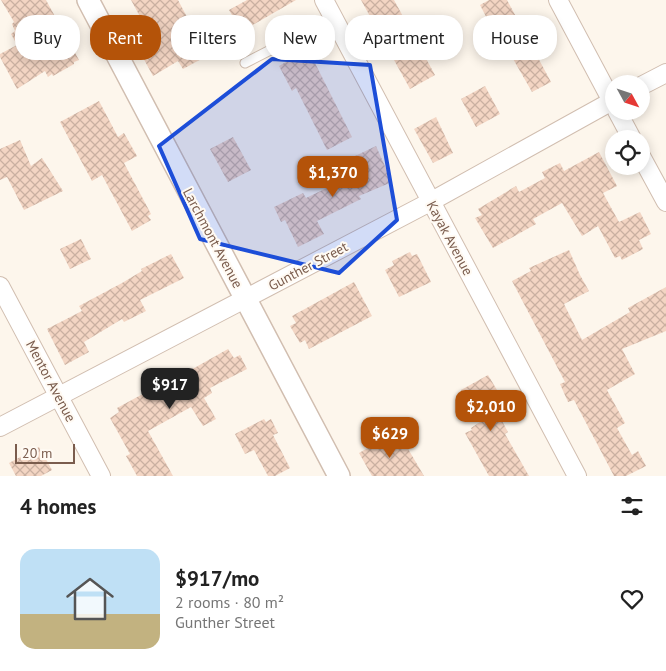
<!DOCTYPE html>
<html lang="en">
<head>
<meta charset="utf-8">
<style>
	body { margin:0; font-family:"PT Sans",sans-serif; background:#f2f2f2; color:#222; height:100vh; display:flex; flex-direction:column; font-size:19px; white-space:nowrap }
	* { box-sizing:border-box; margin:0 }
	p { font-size:16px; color:#767676 }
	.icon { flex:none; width:28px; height:28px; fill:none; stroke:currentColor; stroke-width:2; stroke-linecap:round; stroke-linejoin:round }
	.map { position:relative; height:476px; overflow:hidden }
	.sheet { display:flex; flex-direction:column; background:#fff; flex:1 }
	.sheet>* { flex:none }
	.top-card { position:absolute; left:15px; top:15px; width:636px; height:45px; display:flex; gap:10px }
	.needle { width:32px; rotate:130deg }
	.tools { position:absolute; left:605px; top:75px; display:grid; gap:10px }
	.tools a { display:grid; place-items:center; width:45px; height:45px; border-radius:50%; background:#fff; box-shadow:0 2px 12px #0003; font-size:25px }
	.scale { position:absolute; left:15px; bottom:12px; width:60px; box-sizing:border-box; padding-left:5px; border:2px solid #7a5c4d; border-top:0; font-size:14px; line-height:18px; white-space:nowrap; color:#7a5c4d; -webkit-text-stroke:4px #fffaf3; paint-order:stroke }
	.price { position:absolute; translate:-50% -42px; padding:0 11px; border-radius:10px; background:#b45309; color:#fff; font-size:16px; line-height:32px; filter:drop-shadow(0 1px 2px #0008) }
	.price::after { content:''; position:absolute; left:50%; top:30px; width:15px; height:11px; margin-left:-8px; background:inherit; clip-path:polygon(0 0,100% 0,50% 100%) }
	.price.selected { background:#222; color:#fff }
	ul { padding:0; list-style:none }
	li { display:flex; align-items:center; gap:15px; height:125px; padding:0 20px }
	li+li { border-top:1px solid #e0e0e0 }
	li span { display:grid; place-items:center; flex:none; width:140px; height:100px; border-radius:15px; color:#555 }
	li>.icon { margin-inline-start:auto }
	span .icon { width:60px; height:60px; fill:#fffc; stroke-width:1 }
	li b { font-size:21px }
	h2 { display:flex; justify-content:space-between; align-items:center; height:60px; padding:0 20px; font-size:21px }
	.pill { padding:0 18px; border-radius:20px; background:#fff; box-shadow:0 2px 12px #0003; font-size:18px; line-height:45px }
	.pill.selected { background:#b45309; color:#fff }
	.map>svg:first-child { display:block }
</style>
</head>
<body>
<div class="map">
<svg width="666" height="476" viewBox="0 0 666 476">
	<defs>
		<pattern id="building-cross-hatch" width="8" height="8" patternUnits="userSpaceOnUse" patternTransform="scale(1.25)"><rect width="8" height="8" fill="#f3d5c3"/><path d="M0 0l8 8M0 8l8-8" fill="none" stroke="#cab0a1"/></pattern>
	</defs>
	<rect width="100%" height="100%" fill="#fdf6ec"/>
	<!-- building -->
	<g fill="url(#building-cross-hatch)">
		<polygon points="1,0 46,0 79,60 74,62 74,64 53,76 52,74 48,77 45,71 17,89 0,57 0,54 17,45 11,34 15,31 12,24 14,22"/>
		<polygon points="131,0 178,0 196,34 232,15 229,10 247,0 296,0 225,41 227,45 183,69 178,61 153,76 141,54 156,46"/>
		<polygon points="361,0 394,0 435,75 410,89"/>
		<polygon points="489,0 507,0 551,82 532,92 512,57 508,59 480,5"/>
		<polygon points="305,51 310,60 313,59 352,137 327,150 296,88 292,91 279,66"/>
		<polygon points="485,86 500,114 476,127 461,99"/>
		<polygon points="99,101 118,137 124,133 137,156 124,163 151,214 148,216 151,220 132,231 102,175 92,181 60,122"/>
		<polygon points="436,117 453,153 433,163 414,129"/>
		<polygon points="233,137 251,170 228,182 210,149"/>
		<polygon points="20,140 31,166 42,158 63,191 24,210 7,177 0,180 0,149"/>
		<polygon points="376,146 392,182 359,196 361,199 317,221 324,234 298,247 285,220 281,222 274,207 303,193 306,198 360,172 353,157"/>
		<polygon points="599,152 617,186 603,193 619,222 640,212 651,234 639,240 643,249 622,260 620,256 615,258 598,226 582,236 562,203 533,219 536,224 493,248 475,218 482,215 478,209 516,186 519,192 545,178 542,172 560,163 564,171"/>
		<polygon points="81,239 91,259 70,269 60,249"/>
		<polygon points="569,250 580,275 589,291 564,304 582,340 630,312 628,308 666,287 666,331 622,349 635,374 607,390 625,423 617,428 632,455 638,451 646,466 626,476 614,476 574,400 568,402 560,384 565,382 512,281 531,271 529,268"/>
		<polygon points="410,252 412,256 417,254 431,282 399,297 385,270 394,265 392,261"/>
		<polygon points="171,254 184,278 140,300 146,311 124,322 122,319 84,342 89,352 65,365 47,329 82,311 79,306 122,283 142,271 141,269"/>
		<polygon points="354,282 372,316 309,349 305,340 300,343 290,326 296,323 292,316"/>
		<polygon points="228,349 234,358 240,355 247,369 210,388 212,393 204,398 216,419 203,426 191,407 148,431 173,476 137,476 126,456 130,454 110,418 119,412 117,408 163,383 164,385"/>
		<polygon points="488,375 500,395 491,401 508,432 505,434 529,476 489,476 465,433 472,430 471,428 480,422 461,390"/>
		<polygon points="264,419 266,422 271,419 278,433 273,435 290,468 275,476 268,476 254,450 245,454 235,434"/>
		<polygon points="392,434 399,445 404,442 424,476 372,476 359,453"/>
		<polygon points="39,447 52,470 41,476 16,476 9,463"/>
	</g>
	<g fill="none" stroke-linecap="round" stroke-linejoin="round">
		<defs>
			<polyline id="service" points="245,63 333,18"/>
			<g id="minor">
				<polyline points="324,0 577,476"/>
				<polyline points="558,0 614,105"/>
				<polyline points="641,86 666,73"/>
				<polyline points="617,111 632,139"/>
				<polyline points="641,156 666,202"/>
				<polyline points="0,286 101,476"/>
				<polyline points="0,427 430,202 614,100"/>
			</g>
			<polyline id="tertiary" points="88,0 339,476"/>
		</defs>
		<!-- service casing -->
		<use href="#service" stroke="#d1beb0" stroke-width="11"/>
		<!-- minor casing -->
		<use href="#minor" stroke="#d1beb0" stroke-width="20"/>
		<!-- tertiary casing -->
		<use href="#tertiary" stroke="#d1beb0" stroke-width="24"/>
		<!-- service -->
		<use href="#service" stroke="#fff" stroke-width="9"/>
		<!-- minor -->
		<use href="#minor" stroke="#fff" stroke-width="18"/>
		<!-- tertiary -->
		<use href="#tertiary" stroke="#fff" stroke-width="21"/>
	</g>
	<!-- marked area -->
	<path fill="#1d4ed8" fill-opacity="0.2" stroke="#1d4ed8" stroke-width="4" stroke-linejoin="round" d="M272 59 370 65 397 220 339 273 200 239 159 146Z"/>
	<g text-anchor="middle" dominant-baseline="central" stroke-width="4" stroke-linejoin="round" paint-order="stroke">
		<!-- street labels -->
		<g font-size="14" fill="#7a5c4d" stroke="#fffaf3">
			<text transform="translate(213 238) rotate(62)">Larchmont Avenue</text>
			<text transform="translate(450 238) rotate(62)">Kayak Avenue</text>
			<text transform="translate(308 266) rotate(-28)">Gunther Street</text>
			<text transform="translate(51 381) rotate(62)">Mentor Avenue</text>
		</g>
	</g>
</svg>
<div class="tools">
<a><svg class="needle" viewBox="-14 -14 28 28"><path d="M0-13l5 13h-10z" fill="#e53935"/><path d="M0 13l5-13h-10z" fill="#767676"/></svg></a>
<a><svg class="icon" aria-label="locate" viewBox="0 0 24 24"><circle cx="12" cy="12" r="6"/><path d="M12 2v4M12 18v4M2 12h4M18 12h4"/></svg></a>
</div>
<div class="scale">20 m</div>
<b class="price" style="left:333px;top:198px">$1,370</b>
<b class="price selected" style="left:170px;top:410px">$917</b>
<b class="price" style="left:491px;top:432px">$2,010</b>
<b class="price" style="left:390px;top:459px">$629</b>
<div class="top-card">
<a class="pill">Buy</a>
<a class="pill selected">Rent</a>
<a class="pill">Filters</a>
<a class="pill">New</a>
<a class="pill">Apartment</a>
<a class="pill">House</a>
</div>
</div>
<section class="sheet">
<h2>4 homes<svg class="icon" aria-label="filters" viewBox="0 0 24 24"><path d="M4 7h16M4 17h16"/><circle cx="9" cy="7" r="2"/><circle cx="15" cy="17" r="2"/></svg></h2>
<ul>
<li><span style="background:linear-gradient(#bfe0f5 65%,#c2b280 0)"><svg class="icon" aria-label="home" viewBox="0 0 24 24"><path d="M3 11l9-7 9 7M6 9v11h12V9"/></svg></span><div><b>$917/mo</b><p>2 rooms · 80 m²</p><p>Gunther Street</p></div><svg class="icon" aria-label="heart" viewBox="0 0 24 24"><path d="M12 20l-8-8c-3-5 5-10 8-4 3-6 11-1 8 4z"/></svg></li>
</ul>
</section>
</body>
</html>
